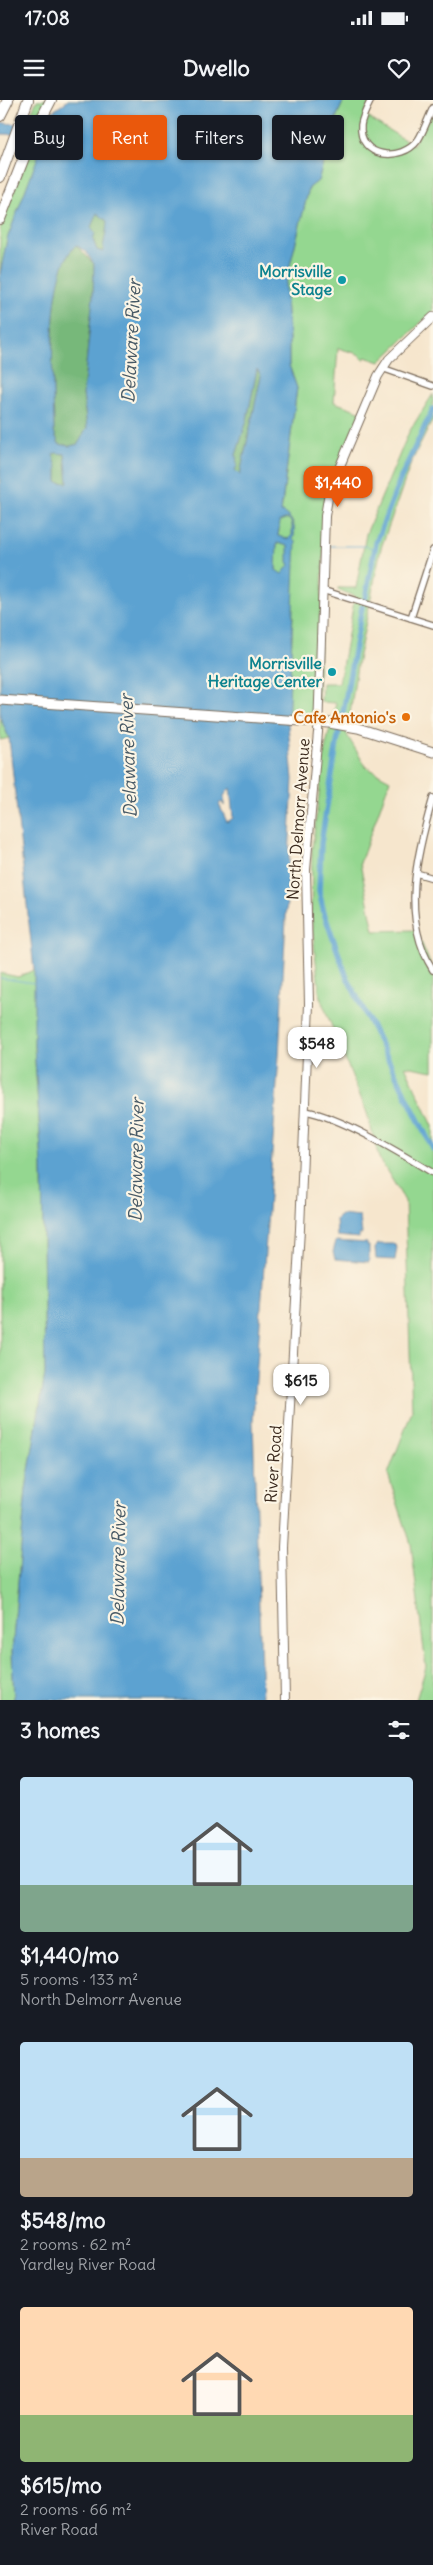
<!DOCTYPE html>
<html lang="en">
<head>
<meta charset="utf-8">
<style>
	body { margin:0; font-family:Delius,sans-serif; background:#242831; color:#f1f3f6; height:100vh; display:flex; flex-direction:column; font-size:19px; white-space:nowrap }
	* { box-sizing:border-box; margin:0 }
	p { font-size:16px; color:#9ea1a6 }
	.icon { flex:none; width:28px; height:28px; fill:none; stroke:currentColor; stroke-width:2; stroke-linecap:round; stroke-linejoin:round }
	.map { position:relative; height:1600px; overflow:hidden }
	.sheet { display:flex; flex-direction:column; background:#171b24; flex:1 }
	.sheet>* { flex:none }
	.hud { position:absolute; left:15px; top:15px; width:404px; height:45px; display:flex; gap:10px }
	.price { position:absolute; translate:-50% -42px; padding:0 11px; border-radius:10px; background:#fff; color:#222; font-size:16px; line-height:32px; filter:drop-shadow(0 1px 2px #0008) }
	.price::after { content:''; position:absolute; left:50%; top:30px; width:15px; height:11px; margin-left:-8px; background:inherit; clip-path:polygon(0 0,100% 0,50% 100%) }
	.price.active { background:#ea580c; color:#fff }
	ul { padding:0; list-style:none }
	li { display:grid; align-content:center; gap:10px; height:265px; padding:0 20px }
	li span { display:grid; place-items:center; height:155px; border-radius:5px; color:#555 }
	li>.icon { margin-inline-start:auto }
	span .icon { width:90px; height:90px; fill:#fffc; stroke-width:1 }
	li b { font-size:21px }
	h2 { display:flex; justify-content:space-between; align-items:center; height:60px; padding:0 20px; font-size:21px }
	.pill { padding:0 18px; border-radius:5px; background:#171b24; box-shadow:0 1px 4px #0004; font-size:18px; line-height:45px }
	.pill.active { background:#ea580c; color:#fff }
	.status { display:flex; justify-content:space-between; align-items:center; height:35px; padding:0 25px; background:#171b24; direction:ltr }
	.status svg { height:14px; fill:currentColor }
	header { display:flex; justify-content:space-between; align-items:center; height:65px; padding:0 20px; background:#171b24; font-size:22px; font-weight:700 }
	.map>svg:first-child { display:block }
</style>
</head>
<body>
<div class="status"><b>17:08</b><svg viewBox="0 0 49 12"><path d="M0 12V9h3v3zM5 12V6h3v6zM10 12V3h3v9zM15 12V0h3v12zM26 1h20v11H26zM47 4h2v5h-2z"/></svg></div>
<header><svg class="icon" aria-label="menu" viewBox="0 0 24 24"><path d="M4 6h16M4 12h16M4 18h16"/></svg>Dwello<svg class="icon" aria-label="heart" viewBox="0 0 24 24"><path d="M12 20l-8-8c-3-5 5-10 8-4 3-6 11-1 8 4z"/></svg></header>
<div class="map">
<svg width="433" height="1600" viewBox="0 0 433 1600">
	<rect width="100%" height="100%" fill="#fcf5e5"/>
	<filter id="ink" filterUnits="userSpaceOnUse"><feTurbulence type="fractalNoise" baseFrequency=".02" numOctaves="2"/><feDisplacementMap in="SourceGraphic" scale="10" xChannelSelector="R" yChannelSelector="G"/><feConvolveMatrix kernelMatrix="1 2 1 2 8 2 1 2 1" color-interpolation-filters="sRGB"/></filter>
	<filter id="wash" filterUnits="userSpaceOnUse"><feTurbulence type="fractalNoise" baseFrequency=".0096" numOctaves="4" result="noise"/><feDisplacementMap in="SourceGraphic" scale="20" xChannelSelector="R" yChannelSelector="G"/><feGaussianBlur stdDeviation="1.12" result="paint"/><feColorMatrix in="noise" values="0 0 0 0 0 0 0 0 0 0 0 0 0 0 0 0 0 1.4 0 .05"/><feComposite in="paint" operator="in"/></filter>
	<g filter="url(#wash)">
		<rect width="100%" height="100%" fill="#f6e6cd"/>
		<!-- green -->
		<g fill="#94d790" stroke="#688057">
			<polygon points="37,0 48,0 39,16 28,19"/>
			<polygon points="344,0 371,0 364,15 413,45 433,7 433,211 380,262 365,257 364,260 358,254 338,248 334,302 362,312 332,386 324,442 317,613 288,619 293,516 278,482 275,461 297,288 289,265 289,238 285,186 309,88 318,81 336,18"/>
			<path d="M42 31 46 35 44 42 7 139 0 174C0 160 0 145 0 131 2 115 32 43 42 31Z"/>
			<polygon points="433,294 433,319 411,363 381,448 357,565 347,635 366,667 390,680 360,763 374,831 416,830 433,870 433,971 405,966 433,1026 433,1600 416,1600 426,1567 411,1444 388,1374 412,1311 405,1101 379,1058 367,1013 320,897 311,817 312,749 325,649 336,603 321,602 322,583 339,583 355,496 338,490 338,488 356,488 366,434 409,332"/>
			<polygon points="0,617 9,638 0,640"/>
			<polygon points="36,869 34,946 42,1065 45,1274 26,1389 12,1552 14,1600 0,1600 0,873 18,877"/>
		</g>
		<!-- forest -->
		<g fill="#77b87a" stroke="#59714c">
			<path d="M97 112 107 121C107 133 103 141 104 152L97 150 93 139 94 134 91 127Z"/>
			<path d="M76 145 94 164 93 196 83 294 87 328 78 344 70 346 59 344 54 332C54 289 44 174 76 145Z"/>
			<polygon points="257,269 261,276 240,375 235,370 237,366 236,355 247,320"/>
			<polygon points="56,353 65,354 68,381 67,384 57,382 57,367 52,354"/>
		</g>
		<!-- water -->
		<g fill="#5ba2d1" stroke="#4b6678" fill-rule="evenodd">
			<path d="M68 0H344L336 18 318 81 309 88 285 186 289 238V265L297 288 281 412C293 417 297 428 293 440L296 441 288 625 293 679 279 956 253 1321 262 1600H14L12 1552 26 1389 45 1274 42 1065 34 946V870L9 638 0 617V174L7 139 46 35 42 31 25 35 0 34V22C25 28 49 16 68 0ZM97 113 107 121C107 133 103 141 103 152L97 150 93 140 95 134 91 127ZM76 145 86 152 94 164 93 196 83 294 87 328 78 344 70 346 59 344 54 332C54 289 44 174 76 145ZM257 269 261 276 240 375 235 370 237 366 236 355 247 320ZM56 353 65 354 68 381 67 383 57 382V367L53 354ZM285 419H289L292 424V435L288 439 278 436 280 421ZM277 443 288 446V463L290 464 282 474 276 470ZM230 688 233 718 227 722 219 704 222 702 224 706V696Z"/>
			<polygon points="341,1115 360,1117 362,1134 359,1135 359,1138 337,1136 336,1119"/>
			<polygon points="336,1141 367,1143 367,1146 369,1146 369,1162 335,1159 333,1152"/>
			<polygon points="378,1144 394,1144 397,1147 395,1160 376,1159 375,1148"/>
		</g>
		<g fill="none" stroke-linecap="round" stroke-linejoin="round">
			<!-- stream -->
			<g stroke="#5ba2d1" stroke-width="1">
				<polyline points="329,446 364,446 375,448"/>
				<polyline points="0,878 34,883"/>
			</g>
			<!-- canal -->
			<g stroke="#5ba2d1" stroke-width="5.5">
				<polyline points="365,499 376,443 401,377 433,309"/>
				<polyline points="342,618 362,507"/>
				<polyline points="339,631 321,743 319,791 324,813 346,875 433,1049"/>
			</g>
		</g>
	</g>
	<g filter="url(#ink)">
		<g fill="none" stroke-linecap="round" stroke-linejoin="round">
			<defs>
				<g id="street">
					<path d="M371 0C367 8 362 17 361 25 358 58 401 63 418 40 424 31 428 18 433 8"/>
					<polyline points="382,268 433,286"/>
					<polyline points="322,490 433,525"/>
					<polyline points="411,518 433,450"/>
					<path d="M433 698C417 753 400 818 433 870"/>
					<polyline points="416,773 433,778"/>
					<path d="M305 1011C341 1017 400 1053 433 1073"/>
				</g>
				<polyline id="secondary" points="285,1600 282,1447 300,1129 309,904 306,770 318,632 325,416 329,392 378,276 389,259 433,217"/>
				<polyline id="primary" points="0,600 329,623 358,628 433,652"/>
				<g id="highway">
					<polyline points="0,16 8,0"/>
					<polyline points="0,77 28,0"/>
					<polyline points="0,119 32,37 51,0"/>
				</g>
			</defs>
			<!-- street casing -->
			<use href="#street" stroke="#7c6c5b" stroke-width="8"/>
			<!-- secondary casing -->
			<use href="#secondary" stroke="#7c6c5b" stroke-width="10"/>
			<!-- primary casing -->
			<use href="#primary" stroke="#7c6c5b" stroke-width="11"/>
			<!-- highway casing -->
			<use href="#highway" stroke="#7c6c5b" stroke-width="12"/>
			<!-- street -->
			<use href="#street" stroke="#fff" stroke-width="5.5"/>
			<!-- secondary -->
			<use href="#secondary" stroke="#fff" stroke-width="8"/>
			<!-- primary -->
			<use href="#primary" stroke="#fff" stroke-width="9"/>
			<!-- highway -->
			<use href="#highway" stroke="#fff" stroke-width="10"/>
		</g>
	</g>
	<!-- markers -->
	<g fill="#0f9aa8" stroke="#fcf5e5" stroke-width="2">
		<circle cx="342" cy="180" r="5"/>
		<circle cx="332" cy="572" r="5"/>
	</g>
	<circle fill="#e8710a" stroke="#fcf5e5" stroke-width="2" cx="406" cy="617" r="5"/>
	<g text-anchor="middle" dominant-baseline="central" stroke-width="4.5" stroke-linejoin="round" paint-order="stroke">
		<!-- culture labels -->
		<g font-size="16" font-weight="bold" fill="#0d838f" stroke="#fcf5e5" text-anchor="end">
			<text x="332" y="171">Morrisville<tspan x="332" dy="18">Stage</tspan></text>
			<text x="322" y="563">Morrisville<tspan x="322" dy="18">Heritage Center</tspan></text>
		</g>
		<!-- food labels -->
		<g font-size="16" font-weight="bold" fill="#c56008" stroke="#fcf5e5" text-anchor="end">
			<text x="396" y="617">Cafe Antonio's</text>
		</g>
		<!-- street labels -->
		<g font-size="16" fill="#3b2a1e" stroke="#fcf5e5">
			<text transform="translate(298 719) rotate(-86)">North Delmorr Avenue</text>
			<text transform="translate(273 1364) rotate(-86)">River Road</text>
		</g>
		<!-- water labels -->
		<g font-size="18" font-style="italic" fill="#485a66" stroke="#fcf5e5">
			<text transform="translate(131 241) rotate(-87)">Delaware River</text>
			<text transform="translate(128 656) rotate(-92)">Delaware River</text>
			<text transform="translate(136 1060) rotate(-89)">Delaware River</text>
			<text transform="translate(118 1464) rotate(-89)">Delaware River</text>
		</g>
	</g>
</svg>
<b class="price active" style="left:338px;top:408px">$1,440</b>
<b class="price" style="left:317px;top:969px">$548</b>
<b class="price" style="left:301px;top:1306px">$615</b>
<div class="hud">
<a class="pill">Buy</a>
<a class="pill active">Rent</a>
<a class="pill">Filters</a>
<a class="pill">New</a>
</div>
</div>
<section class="sheet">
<h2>3 homes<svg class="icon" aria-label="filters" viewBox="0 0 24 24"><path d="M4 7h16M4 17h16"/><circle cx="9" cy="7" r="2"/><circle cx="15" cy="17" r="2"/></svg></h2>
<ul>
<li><span style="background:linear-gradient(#bfe0f5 70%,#7fa58c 0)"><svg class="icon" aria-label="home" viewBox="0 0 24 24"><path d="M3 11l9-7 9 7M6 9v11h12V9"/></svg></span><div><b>$1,440/mo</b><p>5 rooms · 133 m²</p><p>North Delmorr Avenue</p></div></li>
<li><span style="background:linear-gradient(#bfe0f5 75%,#b9a48a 0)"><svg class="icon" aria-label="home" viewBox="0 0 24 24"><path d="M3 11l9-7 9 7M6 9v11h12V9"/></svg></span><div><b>$548/mo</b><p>2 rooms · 62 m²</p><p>Yardley River Road</p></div></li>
<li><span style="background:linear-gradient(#ffd9b3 70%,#8fb573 0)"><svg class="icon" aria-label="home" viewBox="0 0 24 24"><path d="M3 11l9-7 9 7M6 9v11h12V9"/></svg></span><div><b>$615/mo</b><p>2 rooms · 66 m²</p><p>River Road</p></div></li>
</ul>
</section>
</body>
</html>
